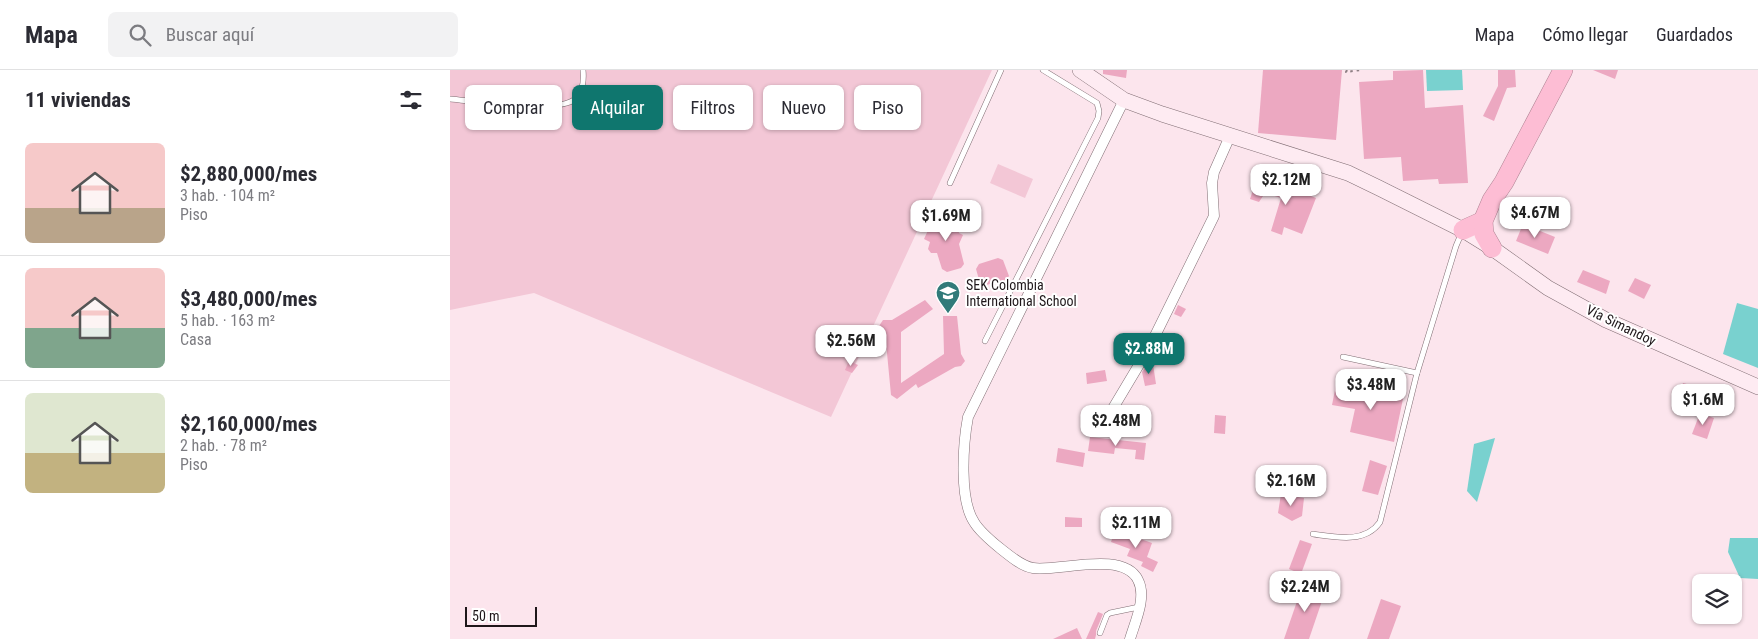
<!DOCTYPE html>
<html lang="es">
<head>
<meta charset="utf-8">
<style>
	body { margin:0; font-family:"Roboto Condensed",sans-serif; background:#f2f2f3; color:#2b2b33; height:100vh; display:flex; flex-direction:column; font-size:19px; white-space:nowrap }
	* { box-sizing:border-box; margin:0 }
	p { font-size:16px; color:#7c7c81 }
	.icon { flex:none; width:28px; height:28px; fill:none; stroke:currentColor; stroke-width:2; stroke-linecap:round; stroke-linejoin:round }
	.map { position:relative; flex:1; overflow:hidden }
	.drawer { display:flex; flex-direction:column; background:#fff; width:450px }
	.drawer>* { flex:none }
	.guide { position:absolute; left:15px; top:15px; width:475px; height:45px; display:flex; gap:10px }
	.tools { position:absolute; left:1242px; top:504px; display:grid; gap:10px }
	.tools a { display:grid; place-items:center; width:50px; height:50px; border-radius:8px; background:#fff; box-shadow:0 1px 4px #0004; font-size:25px }
	.scale { position:absolute; left:15px; bottom:12px; width:72px; box-sizing:border-box; padding-left:5px; border:2px solid #1f171a; border-top:0; font-size:14px; line-height:18px; white-space:nowrap; color:#1f171a; -webkit-text-stroke:4px #fff; paint-order:stroke }
	.price { position:absolute; translate:-50% -42px; padding:0 11px; border-radius:10px; background:#fff; color:#222; font-size:16px; line-height:32px; filter:drop-shadow(0 1px 2px #0008) }
	.price::after { content:''; position:absolute; left:50%; top:30px; width:15px; height:11px; margin-left:-8px; background:inherit; clip-path:polygon(0 0,100% 0,50% 100%) }
	.price.current { background:#0f766e; color:#fff }
	ul { padding:0; list-style:none }
	li { display:flex; align-items:center; gap:15px; height:125px; padding:0 25px }
	li+li { border-top:1px solid #e1e1e2 }
	li span { display:grid; place-items:center; flex:none; width:140px; height:100px; border-radius:8px; color:#555 }
	li>.icon { margin-inline-start:auto }
	span .icon { width:60px; height:60px; fill:#fffc; stroke-width:1 }
	li b { font-size:21px }
	h2 { display:flex; justify-content:space-between; align-items:center; height:60px; padding:0 25px; font-size:21px }
	.chip { padding:0 18px; border-radius:8px; background:#fff; box-shadow:0 1px 4px #0004; font-size:18px; line-height:45px }
	.chip.current { background:#0f766e; color:#fff }
	header { display:flex; align-items:center; gap:30px; box-sizing:border-box; height:70px; padding:0 25px; background:#fff; border-bottom:1px solid #e1e1e2 }
	header strong { font-size:24px }
	nav { display:flex; gap:28px; margin-inline-start:auto; font-size:18px }
	.search { width:350px; height:45px; background:#f2f2f3; display:flex; align-items:center; gap:12px; box-sizing:border-box; padding:0 18px; border-radius:8px; color:#7c7c81; font-size:19px }
	main { display:flex; flex:1; min-height:0 }
	.map>svg:first-child { display:block }
</style>
</head>
<body>
<header>
<strong>Mapa</strong>
<div class="search"><svg class="icon" aria-label="search" viewBox="0 0 24 24"><circle cx="10" cy="10" r="6"/><path d="M15 15l6 6"/></svg>Buscar aquí</div>
<nav><a>Mapa</a><a>Cómo llegar</a><a>Guardados</a></nav>
</header>
<main>
<section class="drawer">
<h2>11 viviendas<svg class="icon" aria-label="filters" viewBox="0 0 24 24"><path d="M4 7h16M4 17h16"/><circle cx="9" cy="7" r="2"/><circle cx="15" cy="17" r="2"/></svg></h2>
<ul>
<li><span style="background:linear-gradient(#f6c9c9 65%,#b9a48a 0)"><svg class="icon" aria-label="home" viewBox="0 0 24 24"><path d="M3 11l9-7 9 7M6 9v11h12V9"/></svg></span><div><b>$2,880,000/mes</b><p>3 hab. · 104 m²</p><p>Piso</p></div></li>
<li><span style="background:linear-gradient(#f6c9c9 60%,#7fa58c 0)"><svg class="icon" aria-label="home" viewBox="0 0 24 24"><path d="M3 11l9-7 9 7M6 9v11h12V9"/></svg></span><div><b>$3,480,000/mes</b><p>5 hab. · 163 m²</p><p>Casa</p></div></li>
<li><span style="background:linear-gradient(#dfe7d0 60%,#c2b280 0)"><svg class="icon" aria-label="home" viewBox="0 0 24 24"><path d="M3 11l9-7 9 7M6 9v11h12V9"/></svg></span><div><b>$2,160,000/mes</b><p>2 hab. · 78 m²</p><p>Piso</p></div></li>
</ul>
</section>
<div class="map">
<svg width="1308" height="569" viewBox="0 0 1308 569">
	<rect width="100%" height="100%" fill="#fce5ed"/>
	<!-- green -->
	<g fill="#f3c7d6">
		<polygon points="0,0 542,0 381,347 84,223 0,240"/>
		<polygon points="548,94 583,109 575,128 540,113"/>
	</g>
	<!-- water -->
	<g fill="#79d1cf">
		<polygon points="976,0 1012,0 1013,20 977,21"/>
		<polygon points="1287,233 1308,239 1308,298 1273,284"/>
		<polygon points="1045,368 1027,432 1017,421 1024,374"/>
		<polygon points="1280,468 1308,468 1308,509 1290,508 1278,482"/>
	</g>
	<!-- building -->
	<g fill="#eca8c1">
		<polygon points="653,0 677,0 676,8 653,4"/>
		<polygon points="813,0 892,0 886,70 808,63"/>
		<polygon points="973,0 975,38 1013,35 1018,113 989,114 988,109 953,111 951,87 914,89 909,12 943,10 943,1"/>
		<polygon points="1048,0 1065,0 1066,17 1057,18 1044,51 1033,46 1048,16"/>
		<polygon points="1143,0 1168,0 1165,9"/>
		<polygon points="807,108 835,118 838,116 847,118 846,120 866,128 852,164 834,157 832,165 821,161 831,128 815,123 809,132 800,129"/>
		<polygon points="504,141 509,163 513,165 509,174 514,194 511,198 497,202 492,199 487,183 481,183 478,179 480,172 474,169 480,156 478,154 481,148 492,152 498,142"/>
		<polygon points="1073,154 1105,167 1098,184 1066,171"/>
		<polygon points="548,188 553,190 559,206 556,210 536,215 530,213 526,199 529,194"/>
		<polygon points="1133,200 1160,211 1156,224 1127,212"/>
		<polygon points="1185,208 1201,215 1194,229 1178,221"/>
		<polygon points="475,230 483,239 451,262 451,313 494,284 493,246 507,246 511,284 515,291 511,296 505,297 468,318 466,314 447,329 441,325 435,262 429,256 433,250 442,250"/>
		<polygon points="728,235 736,239 731,247 724,244"/>
		<polygon points="399,291 408,295 402,303 395,300"/>
		<polygon points="703,294 706,314 695,316 692,302 697,295"/>
		<polygon points="655,300 657,311 637,314 636,303"/>
		<polygon points="887,310 906,314 904,323 927,328 927,325 934,327 936,320 954,324 944,372 900,362 905,339 882,335"/>
		<polygon points="1233,313 1252,318 1248,331 1230,326"/>
		<polygon points="1250,343 1264,348 1257,369 1242,364"/>
		<polygon points="765,345 776,346 775,364 764,363"/>
		<polygon points="640,367 696,373 694,390 685,389 686,380 665,378 664,384 638,381"/>
		<polygon points="608,378 635,383 633,397 606,392"/>
		<polygon points="920,390 937,396 928,425 912,421"/>
		<polygon points="831,424 854,428 852,446 842,451 828,443"/>
		<polygon points="615,447 632,448 632,457 615,457"/>
		<polygon points="665,460 702,473 697,487 708,492 703,502 691,496 693,492 677,486 680,479 661,472"/>
		<polygon points="850,470 862,474 851,504 839,499"/>
		<polygon points="853,514 875,522 859,569 834,569"/>
		<polygon points="931,529 951,536 939,569 917,569"/>
		<polygon points="648,542 653,544 646,561 646,565 645,569 636,569"/>
		<polygon points="627,558 632,569 603,569"/>
	</g>
	<g fill="none" stroke-linecap="round" stroke-linejoin="round">
		<defs>
			<g id="lane">
				<path d="M0 29C24 31 108 44 125 29 133 22 134 9 133 0"/>
				<polyline points="500,113 551,0"/>
				<polyline points="535,271 648,48 649,41 647,33 593,0"/>
				<polyline points="893,287 967,303"/>
				<path d="M863 464C885 467 915 474 930 452L967 303 1006 176 1012 162"/>
				<polyline points="650,563 657,545 660,543 689,537"/>
			</g>
			<g id="street">
				<path d="M674 30 518 347C513 374 509 429 524 452 530 462 541 471 551 479 560 486 571 496 583 498 608 502 673 480 688 510 697 527 685 552 680 569"/>
				<polyline points="650,360 699,278 764,146 762,113 764,102 780,66"/>
			</g>
			<polyline id="secondary" points="630,0 674,30 712,44 898,103 929,118 1013,160 1042,178 1098,218 1156,250 1308,317"/>
			<g id="highway">
				<polyline points="1013,160 1033,151"/>
				<polyline points="1042,178 1034,164 1033,151 1042,130 1054,112 1113,0"/>
			</g>
		</defs>
		<!-- lane casing -->
		<use href="#lane" stroke="#816e74" stroke-width="6"/>
		<!-- street casing -->
		<use href="#street" stroke="#816e74" stroke-width="11"/>
		<!-- secondary casing -->
		<use href="#secondary" stroke="#816e74" stroke-width="16"/>
		<!-- highway casing -->
		<use href="#highway" stroke="#af8393" stroke-width="20"/>
		<!-- path -->
		<polyline stroke="#8e7f84" stroke-width="2" stroke-dasharray="2.5 4" stroke-linecap="butt" points="897,0 896,2 911,0"/>
		<!-- lane -->
		<use href="#lane" stroke="#fff" stroke-width="5"/>
		<!-- street -->
		<use href="#street" stroke="#fff" stroke-width="10"/>
		<!-- secondary -->
		<use href="#secondary" stroke="#feebf2" stroke-width="15"/>
		<!-- highway -->
		<use href="#highway" stroke="#fdbdd4" stroke-width="19"/>
	</g>
	<!-- icons -->
	<defs>
		<symbol id="school-pin" viewBox="-11 -11 22 30"><path d="M0 17L-7.5 6A9.5 9.5 0 1 1 7.5 6Z" fill="#317a79" stroke="#fff"/><path d="M0-5L7-2L0 1L-7-2ZM-4 1L0 2.5L4 1V4Q0 6-4 4Z" fill="#fff"/></symbol>
	</defs>
	<g fill-rule="evenodd">
		<use href="#school-pin" x="484" y="209" width="28" height="38"/>
	</g>
	<g text-anchor="middle" dominant-baseline="central" stroke-width="4" stroke-linejoin="round" paint-order="stroke">
		<!-- poi labels -->
		<g font-size="14" fill="#1f171a" stroke="#fff" text-anchor="start">
			<text x="516" y="215">SEK Colombia<tspan x="516" dy="16">International School</tspan></text>
		</g>
		<!-- street labels -->
		<g font-size="14" fill="#1f171a" stroke="#fff">
			<text transform="translate(1171 255) rotate(26)">Vía Simandoy</text>
		</g>
	</g>
</svg>
<div class="tools">
<a><svg class="icon" aria-label="layers" viewBox="0 0 24 24"><path d="M12 4l9 5-9 5-9-5zM3 14l9 5 9-5"/></svg></a>
</div>
<div class="scale">50 m</div>
<b class="price" style="left:836px;top:136px">$2.12M</b>
<b class="price" style="left:1085px;top:169px">$4.67M</b>
<b class="price" style="left:496px;top:172px">$1.69M</b>
<b class="price" style="left:401px;top:297px">$2.56M</b>
<b class="price current" style="left:699px;top:305px">$2.88M</b>
<b class="price" style="left:921px;top:341px">$3.48M</b>
<b class="price" style="left:1253px;top:356px">$1.6M</b>
<b class="price" style="left:666px;top:377px">$2.48M</b>
<b class="price" style="left:841px;top:437px">$2.16M</b>
<b class="price" style="left:686px;top:479px">$2.11M</b>
<b class="price" style="left:855px;top:543px">$2.24M</b>
<div class="guide">
<a class="chip">Comprar</a>
<a class="chip current">Alquilar</a>
<a class="chip">Filtros</a>
<a class="chip">Nuevo</a>
<a class="chip">Piso</a>
</div>
</div>
</main>
</body>
</html>
